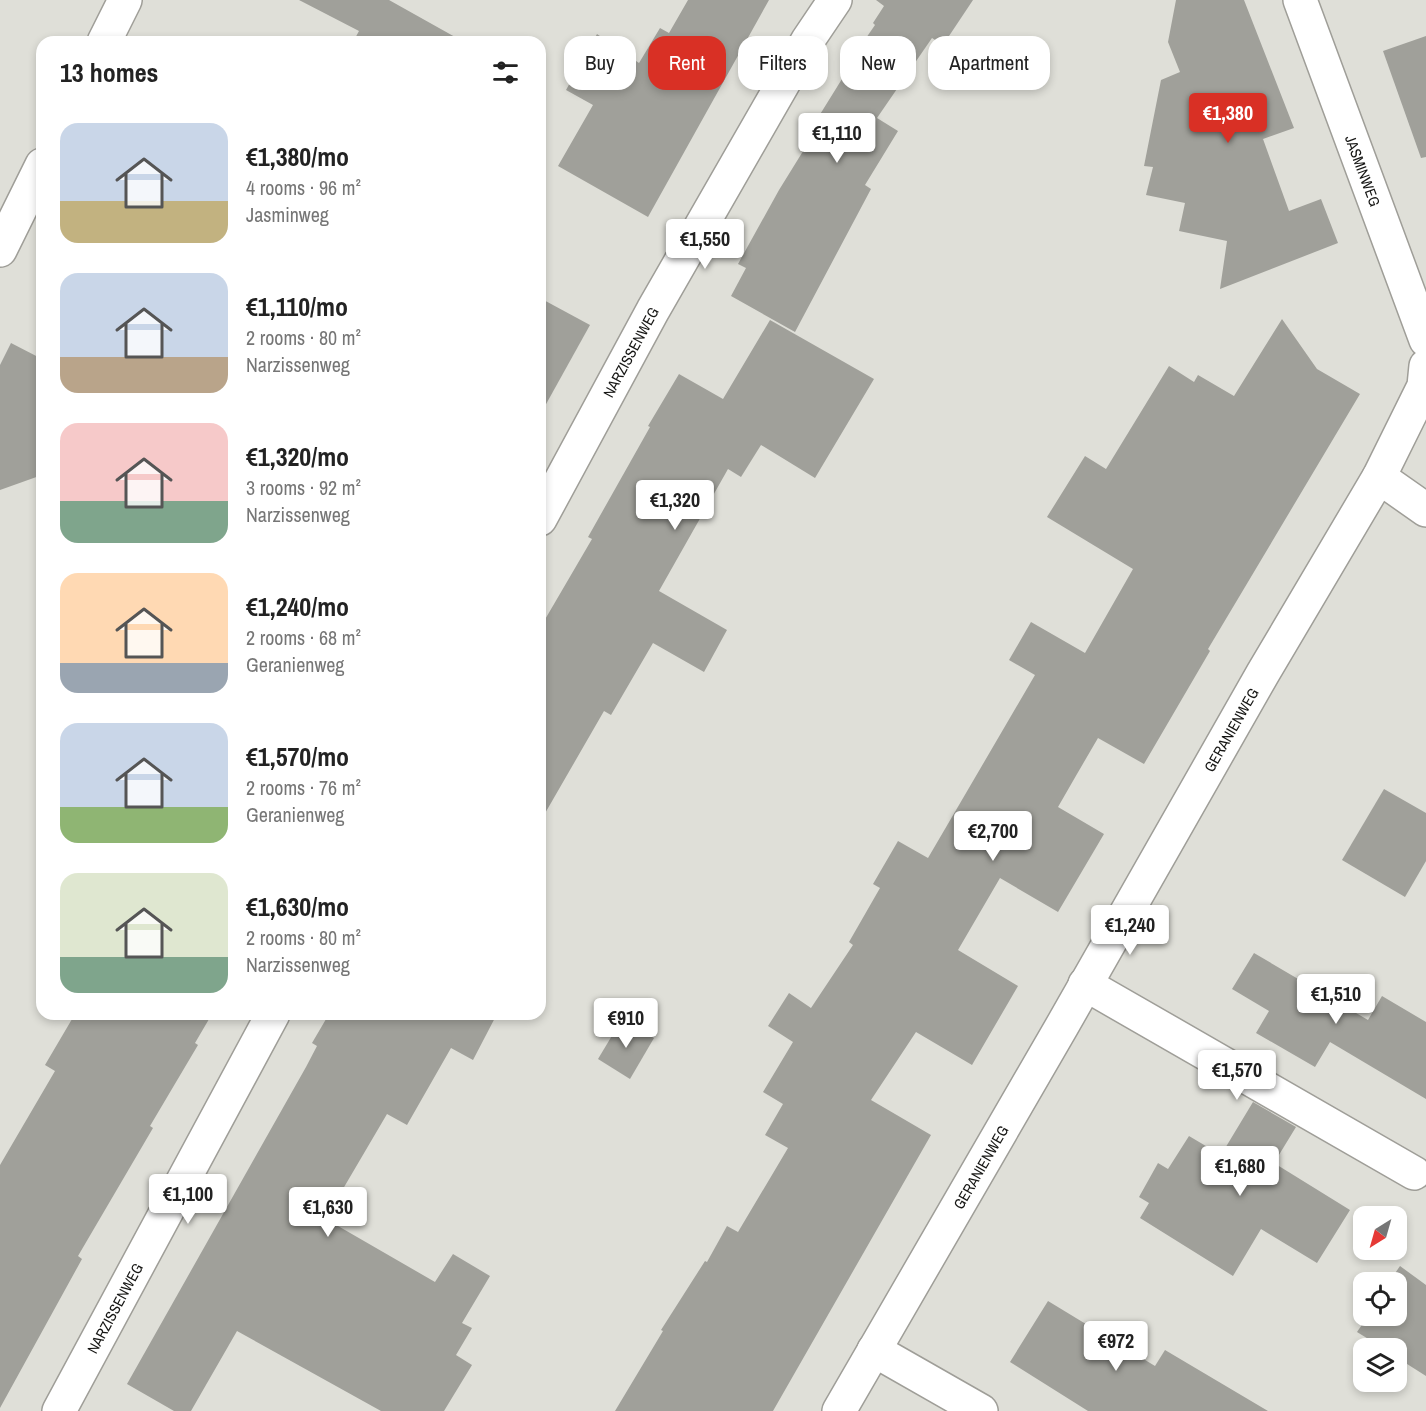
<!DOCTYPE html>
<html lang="en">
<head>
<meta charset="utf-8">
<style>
	body { margin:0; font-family:"Archivo Narrow",sans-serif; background:#f6f6f6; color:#222; height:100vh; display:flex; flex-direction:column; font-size:22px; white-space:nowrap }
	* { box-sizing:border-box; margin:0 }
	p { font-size:20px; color:#767676 }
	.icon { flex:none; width:33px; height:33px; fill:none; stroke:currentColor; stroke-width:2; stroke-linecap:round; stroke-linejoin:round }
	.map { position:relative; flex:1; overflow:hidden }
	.panel { position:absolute; left:36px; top:36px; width:510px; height:984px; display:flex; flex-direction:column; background:#fff; border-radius:18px; box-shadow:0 3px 9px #0003 }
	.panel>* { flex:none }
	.guide { position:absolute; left:564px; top:36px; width:570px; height:54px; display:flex; gap:12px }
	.needle { width:39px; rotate:217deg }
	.controls { position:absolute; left:1353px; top:1206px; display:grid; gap:12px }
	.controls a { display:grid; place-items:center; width:54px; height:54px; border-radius:12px; background:#fff; box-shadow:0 3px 9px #0003; font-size:30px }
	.price { position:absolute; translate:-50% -51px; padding:0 14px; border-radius:6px; background:#fff; color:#222; font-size:20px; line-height:39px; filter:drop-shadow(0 2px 3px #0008) }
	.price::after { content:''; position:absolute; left:50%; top:36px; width:18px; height:14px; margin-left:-9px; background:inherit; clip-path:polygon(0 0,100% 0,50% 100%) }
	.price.on { background:#d93025; color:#fff }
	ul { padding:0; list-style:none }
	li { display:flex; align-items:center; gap:18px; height:150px; padding:0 24px }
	li span { display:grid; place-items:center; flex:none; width:168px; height:120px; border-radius:18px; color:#555 }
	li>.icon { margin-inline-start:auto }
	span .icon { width:72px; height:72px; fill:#fffc; stroke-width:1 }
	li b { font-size:26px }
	h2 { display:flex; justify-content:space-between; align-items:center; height:72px; padding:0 24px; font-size:26px }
	.pill { padding:0 21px; border-radius:18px; background:#fff; box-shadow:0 3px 9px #0003; font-size:21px; line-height:54px }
	.pill.on { background:#d93025; color:#fff }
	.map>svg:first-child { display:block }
</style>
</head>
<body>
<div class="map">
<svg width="1426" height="1411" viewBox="0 0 1426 1411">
	<rect width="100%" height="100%" fill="#dfdfd8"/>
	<!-- building -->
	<g fill="#a0a09a">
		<polygon points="299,0 389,0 464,42 353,42 359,31"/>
		<polygon points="688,0 769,0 648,217 558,166 593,105 566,90 597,34 639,63 660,28 669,33"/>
		<polygon points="876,0 973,0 943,45 932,38 877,118 898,131 865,185 871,189 795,332 731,296 746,268 738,264 779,190 805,148 801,145 855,58 853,57 875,25 873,23 884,6"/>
		<polygon points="1176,0 1244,0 1294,128 1263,139 1289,211 1321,199 1338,243 1220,289 1227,241 1179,231 1185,203 1146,195 1153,167 1144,166 1161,80 1180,72 1168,42"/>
		<polygon points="1426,36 1426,157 1421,158 1383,51"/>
		<polygon points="540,298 590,325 540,415"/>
		<polygon points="1282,319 1317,369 1360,394 1208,649 1210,651 1144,764 1098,738 1077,774 1058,807 1104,834 1058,912 1000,878 958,950 1018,986 972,1065 916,1032 871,1100 931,1135 773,1411 615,1411 663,1331 661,1330 705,1261 707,1262 727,1226 738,1232 788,1148 765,1135 783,1104 763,1092 793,1042 768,1026 789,993 811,1008 853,945 849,942 880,888 873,884 898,841 928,858 1035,675 1009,660 1031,622 1085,653 1133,569 1047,517 1085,456 1106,469 1169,366 1194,382 1198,375 1234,396"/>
		<polygon points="770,320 874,379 815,478 761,445 741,477 728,469 659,591 727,630 704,672 653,643 611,715 604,711 540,822 540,628 592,539 588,537 650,427 648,426 679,374 723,399"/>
		<polygon points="11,343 42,359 42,475 0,490 0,365"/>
		<polygon points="1384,789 1426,813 1426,861 1405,897 1342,860"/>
		<polygon points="1254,953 1368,1020 1382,996 1426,1022 1426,1099 1330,1042 1315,1067 1256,1033 1269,1011 1232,989"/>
		<polygon points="75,1014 212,1014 195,1043 198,1045 150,1126 153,1128 78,1256 82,1259 0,1408 0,1165 55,1071 45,1065"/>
		<polygon points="329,1014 497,1014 473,1060 451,1048 407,1125 387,1114 340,1194 353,1200 338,1226 435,1282 453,1254 490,1276 462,1323 472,1328 456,1355 472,1365 444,1411 381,1411 237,1331 191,1411 174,1411 127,1384 306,1067 317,1046 312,1043"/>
		<polygon points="622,1019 654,1038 630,1079 598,1059"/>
		<polygon points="1253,1102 1296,1127 1274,1163 1350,1210 1317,1263 1261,1229 1233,1276 1140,1218 1149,1203 1139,1197 1158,1163 1168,1169 1189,1136 1221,1155"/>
		<polygon points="1400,1266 1426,1285 1426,1376 1396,1357 1396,1348 1383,1348 1357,1332 1368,1316 1396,1316 1396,1282 1389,1282"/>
		<polygon points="1048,1301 1155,1366 1165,1350 1268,1411 1088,1411 1010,1362"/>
	</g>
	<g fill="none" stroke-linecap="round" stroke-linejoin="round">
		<defs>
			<g id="minor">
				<path id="s1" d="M1300 0 1426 340"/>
				<polyline points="104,42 125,0"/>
				<polyline points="0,250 42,165"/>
				<polyline points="1379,477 1426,510"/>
				<path id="s2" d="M540 519 653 310 808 40 835 0"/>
				<polyline points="1085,984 1414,1173"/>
				<polyline points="874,1350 981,1411"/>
				<path id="s3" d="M59 1411 273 1014"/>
				<path id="s4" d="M839 1411 1062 1026 1263 673 1379 477 1424 386 1426 366"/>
			</g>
		</defs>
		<!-- minor casing -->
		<use href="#minor" stroke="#9f9e98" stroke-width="36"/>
		<!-- minor -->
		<use href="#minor" stroke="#fff" stroke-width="33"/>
	</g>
	<g text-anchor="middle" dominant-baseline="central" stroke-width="6" stroke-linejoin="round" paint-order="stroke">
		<!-- street labels -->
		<g font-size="15" fill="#161614" stroke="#ecece6">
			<text stroke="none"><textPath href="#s1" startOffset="182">JASMINWEG</textPath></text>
			<text stroke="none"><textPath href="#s2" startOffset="190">NARZISSENWEG</textPath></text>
			<text stroke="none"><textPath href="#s4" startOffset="786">GERANIENWEG</textPath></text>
			<text stroke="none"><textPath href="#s4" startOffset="282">GERANIENWEG</textPath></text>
			<text stroke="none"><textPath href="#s3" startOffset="117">NARZISSENWEG</textPath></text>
		</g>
	</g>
</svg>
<div class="controls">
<a><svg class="needle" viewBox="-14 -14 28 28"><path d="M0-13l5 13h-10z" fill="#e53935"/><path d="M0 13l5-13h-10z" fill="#767676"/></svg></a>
<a><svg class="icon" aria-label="locate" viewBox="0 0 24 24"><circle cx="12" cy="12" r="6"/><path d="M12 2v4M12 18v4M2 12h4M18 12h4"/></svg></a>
<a><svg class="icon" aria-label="layers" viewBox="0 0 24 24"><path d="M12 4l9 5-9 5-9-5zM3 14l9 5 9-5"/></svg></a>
</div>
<b class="price on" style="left:1228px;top:144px">€1,380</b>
<b class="price" style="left:837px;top:164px">€1,110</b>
<b class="price" style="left:705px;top:270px">€1,550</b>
<b class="price" style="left:675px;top:531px">€1,320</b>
<b class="price" style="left:993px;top:862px">€2,700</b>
<b class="price" style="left:1130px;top:956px">€1,240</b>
<b class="price" style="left:1336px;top:1025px">€1,510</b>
<b class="price" style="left:626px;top:1049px">€910</b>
<b class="price" style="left:1237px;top:1101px">€1,570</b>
<b class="price" style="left:1240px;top:1197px">€1,680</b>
<b class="price" style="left:188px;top:1225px">€1,100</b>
<b class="price" style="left:328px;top:1238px">€1,630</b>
<b class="price" style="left:1116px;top:1372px">€972</b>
<div class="guide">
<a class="pill">Buy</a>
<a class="pill on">Rent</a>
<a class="pill">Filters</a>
<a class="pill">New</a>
<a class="pill">Apartment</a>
</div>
<section class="panel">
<h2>13 homes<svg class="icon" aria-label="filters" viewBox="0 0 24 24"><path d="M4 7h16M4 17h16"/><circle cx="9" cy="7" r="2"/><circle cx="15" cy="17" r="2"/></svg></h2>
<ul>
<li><span style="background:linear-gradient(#c9d6e8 65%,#c2b280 0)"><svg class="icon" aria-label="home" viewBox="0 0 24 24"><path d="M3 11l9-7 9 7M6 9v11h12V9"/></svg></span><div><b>€1,380/mo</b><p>4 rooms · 96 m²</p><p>Jasminweg</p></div></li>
<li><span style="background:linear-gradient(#c9d6e8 70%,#b9a48a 0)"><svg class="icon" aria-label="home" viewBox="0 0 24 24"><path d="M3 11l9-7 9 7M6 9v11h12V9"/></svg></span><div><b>€1,110/mo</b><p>2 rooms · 80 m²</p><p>Narzissenweg</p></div></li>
<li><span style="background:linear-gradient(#f6c9c9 65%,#7fa58c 0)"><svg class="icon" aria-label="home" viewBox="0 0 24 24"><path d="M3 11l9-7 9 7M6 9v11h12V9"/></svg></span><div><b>€1,320/mo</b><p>3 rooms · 92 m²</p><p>Narzissenweg</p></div></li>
<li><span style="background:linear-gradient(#ffd9b3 75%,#9aa5b1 0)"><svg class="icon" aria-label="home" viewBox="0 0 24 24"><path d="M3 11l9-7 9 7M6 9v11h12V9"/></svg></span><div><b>€1,240/mo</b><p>2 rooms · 68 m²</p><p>Geranienweg</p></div></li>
<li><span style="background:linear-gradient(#c9d6e8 70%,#8fb573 0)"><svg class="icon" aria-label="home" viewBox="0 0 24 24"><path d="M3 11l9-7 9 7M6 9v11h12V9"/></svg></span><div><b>€1,570/mo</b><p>2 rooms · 76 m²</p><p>Geranienweg</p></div></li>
<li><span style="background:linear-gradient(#dfe7d0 70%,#7fa58c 0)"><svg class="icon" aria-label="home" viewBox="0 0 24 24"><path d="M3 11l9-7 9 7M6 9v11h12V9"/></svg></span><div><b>€1,630/mo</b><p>2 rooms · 80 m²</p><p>Narzissenweg</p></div></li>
</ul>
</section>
</div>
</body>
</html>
